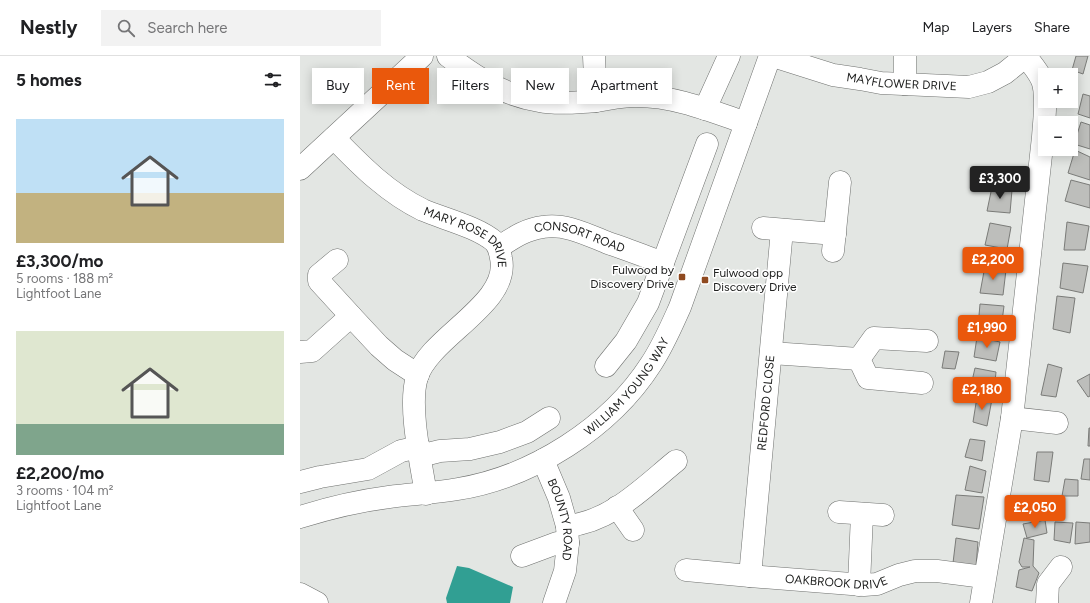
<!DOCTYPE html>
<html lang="en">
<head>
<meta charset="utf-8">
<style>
	body { margin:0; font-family:Figtree,sans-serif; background:#f2f2f2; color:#202124; height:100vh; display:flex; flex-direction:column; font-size:15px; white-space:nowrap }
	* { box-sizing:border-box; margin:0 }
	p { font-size:13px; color:#757577 }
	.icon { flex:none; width:22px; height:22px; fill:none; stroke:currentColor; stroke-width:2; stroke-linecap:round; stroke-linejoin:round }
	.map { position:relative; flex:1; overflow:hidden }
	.panel { display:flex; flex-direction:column; background:#fff; width:300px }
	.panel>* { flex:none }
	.guide { position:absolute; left:12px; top:12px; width:380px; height:36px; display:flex; gap:8px }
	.fabs { position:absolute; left:738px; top:12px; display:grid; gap:8px }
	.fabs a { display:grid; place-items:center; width:40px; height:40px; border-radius:0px; background:#fff; box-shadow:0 2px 10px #0003; font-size:20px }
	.price { position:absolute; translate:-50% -34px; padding:0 9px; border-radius:4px; background:#ea580c; color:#fff; font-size:13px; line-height:26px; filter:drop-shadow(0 1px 2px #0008) }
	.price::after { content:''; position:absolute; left:50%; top:24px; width:12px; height:9px; margin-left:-6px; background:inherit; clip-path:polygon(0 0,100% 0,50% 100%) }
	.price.on { background:#222; color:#fff }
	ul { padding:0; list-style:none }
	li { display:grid; align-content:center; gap:8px; height:212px; padding:0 16px }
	li span { display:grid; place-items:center; height:124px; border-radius:0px; color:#555 }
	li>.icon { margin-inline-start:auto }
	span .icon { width:72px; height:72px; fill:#fffc; stroke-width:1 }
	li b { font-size:17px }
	h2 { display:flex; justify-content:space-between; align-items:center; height:48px; padding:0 16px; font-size:17px }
	.tag { padding:0 14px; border-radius:0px; background:#fff; box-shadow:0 2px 10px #0003; font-size:14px; line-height:36px }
	.tag.on { background:#ea580c; color:#fff }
	header { display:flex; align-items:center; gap:24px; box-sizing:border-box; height:56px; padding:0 20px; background:#fff; border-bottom:1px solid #e0e0e0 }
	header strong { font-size:19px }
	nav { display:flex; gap:22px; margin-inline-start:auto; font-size:14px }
	.search { width:280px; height:36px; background:#f2f2f2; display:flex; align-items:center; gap:10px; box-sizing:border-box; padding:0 14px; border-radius:0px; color:#757577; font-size:15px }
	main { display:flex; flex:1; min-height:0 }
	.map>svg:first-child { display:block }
</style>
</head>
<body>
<header>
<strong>Nestly</strong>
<div class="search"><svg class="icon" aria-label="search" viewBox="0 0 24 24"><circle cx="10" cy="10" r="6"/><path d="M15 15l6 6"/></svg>Search here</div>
<nav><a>Map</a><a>Layers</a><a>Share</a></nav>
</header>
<main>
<section class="panel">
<h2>5 homes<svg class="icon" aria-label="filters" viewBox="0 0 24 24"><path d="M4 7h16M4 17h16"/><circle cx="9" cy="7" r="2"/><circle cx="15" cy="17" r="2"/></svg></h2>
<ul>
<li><span style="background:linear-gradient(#bfe0f5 60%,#c2b280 0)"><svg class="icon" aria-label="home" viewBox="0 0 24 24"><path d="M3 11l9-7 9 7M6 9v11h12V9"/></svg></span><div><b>£3,300/mo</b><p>5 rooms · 188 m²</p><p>Lightfoot Lane</p></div></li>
<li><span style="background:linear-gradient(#dfe7d0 75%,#7fa58c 0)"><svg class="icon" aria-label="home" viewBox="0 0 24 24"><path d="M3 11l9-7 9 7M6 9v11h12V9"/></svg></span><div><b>£2,200/mo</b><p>3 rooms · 104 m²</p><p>Lightfoot Lane</p></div></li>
</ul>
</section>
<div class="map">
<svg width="790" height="547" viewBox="0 0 790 547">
	<rect width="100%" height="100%" fill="#e3e6e3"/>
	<!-- water -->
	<polygon fill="#319f93" points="157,510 169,512 213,531 210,547 147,547 146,542"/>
	<!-- building -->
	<g fill="#bdbebb" stroke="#7a7b78">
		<polygon points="776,0 788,0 783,18 772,14"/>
		<polygon points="783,38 790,40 790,62 778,58"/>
		<polygon points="781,66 790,69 790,93 774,88"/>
		<polygon points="775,94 790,101 790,124 768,117"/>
		<polygon points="771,124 790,129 790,152 765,145"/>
		<polygon points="692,131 712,134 710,157 687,155"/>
		<polygon points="767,166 789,170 785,194 764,194"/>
		<polygon points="690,167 711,171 707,193 685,189"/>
		<polygon points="763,207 788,210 783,237 760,232"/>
		<polygon points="685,210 706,214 703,239 680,237"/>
		<polygon points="757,240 775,242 770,277 753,273"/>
		<polygon points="680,248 704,250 701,273 678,271"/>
		<polygon points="677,281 700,286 696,305 674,301"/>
		<polygon points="645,295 659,296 655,313 642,312"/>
		<polygon points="748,308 762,312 756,341 741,339"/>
		<polygon points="675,312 696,316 694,336 670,334"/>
		<polygon points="790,318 790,340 788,341 777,325"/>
		<polygon points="677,341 692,343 687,370 673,366"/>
		<polygon points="789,372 790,372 790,390 788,390"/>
		<polygon points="670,383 685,385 682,405 665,401"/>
		<polygon points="737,396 753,396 749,426 734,424"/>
		<polygon points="784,403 790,403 790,424 781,423"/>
		<polygon points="670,410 686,415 682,437 665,434"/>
		<polygon points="765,423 778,424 778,440 762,440"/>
		<polygon points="656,439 684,441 679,473 652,469"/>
		<polygon points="745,464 747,477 727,482 723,468"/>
		<polygon points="755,466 773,467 770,487 754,484"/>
		<polygon points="776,466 790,467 790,486 775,488"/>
		<polygon points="656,482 678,486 676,510 653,507"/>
		<polygon points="724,482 734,484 733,510 739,517 732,535 716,531 719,514 730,511 722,511 719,506"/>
	</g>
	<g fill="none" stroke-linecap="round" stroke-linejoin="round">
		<defs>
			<g id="minor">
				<path d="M148 0C175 21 205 40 240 45 253 48 269 47 283 46 301 46 319 39 337 40 375 40 411 55 446 67"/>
				<polyline points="294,0 296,45"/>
				<path id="s1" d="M473 0 533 19 560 23 581 27 669 31 688 26 705 17 726 0"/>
				<polyline points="605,0 605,28"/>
				<polyline points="405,53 429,0"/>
				<path id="s2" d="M34 82C61 110 88 137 123 154 144 163 178 171 195 186 199 191 200 196 201 202 211 248 130 280 117 321 108 350 121 407 126 438"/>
				<polyline points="0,113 122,0"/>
				<polyline points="463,172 535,178"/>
				<path id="s3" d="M199 191C213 182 226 173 243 171 265 167 288 179 308 187 326 193 344 200 363 207"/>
				<polyline points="533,195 540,126"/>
				<polyline points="37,204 19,219 19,225 51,260"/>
				<polyline points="0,296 12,295 51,260 79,290 95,304 118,319"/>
				<polyline points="471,297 559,303"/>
				<polyline points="306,310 326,285 348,247 407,88"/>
				<polyline points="622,327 568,322 559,303 574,282 627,285"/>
				<polyline points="712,362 757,367"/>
				<polyline points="120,400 140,395 170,393 200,386 227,376 249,362"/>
				<path id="s4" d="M243 404 259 442 267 470 268 487 265 515 254 547"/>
				<polyline points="0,426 20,421 68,413 101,395 119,391"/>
				<polyline points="317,451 333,474"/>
				<polyline points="539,456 583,459"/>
				<path d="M267 470C311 466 344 431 376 405"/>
				<polyline points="222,500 257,487 268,487"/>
				<path id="s5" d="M386 514 450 520 564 529 577 528 599 519 615 515H637L684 521"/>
				<path id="s6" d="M450 520 482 174"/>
				<polyline points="559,529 562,458"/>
				<polyline points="0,538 17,547"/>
				<path d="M681 547 712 362 743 81C744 64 748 39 742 24 738 15 732 8 726 1"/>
				<polyline points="747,547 748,528 761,511"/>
			</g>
			<g id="major">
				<path id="s7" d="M0 461C29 452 58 445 89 441 112 438 135 437 158 433 232 421 310 372 351 308 363 290 371 271 380 251L470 0"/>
			</g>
		</defs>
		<!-- minor casing -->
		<use href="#minor" stroke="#6f716f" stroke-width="23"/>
		<!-- major casing -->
		<use href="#major" stroke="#6f716f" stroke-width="23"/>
		<!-- minor -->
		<use href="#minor" stroke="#fff" stroke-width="22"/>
		<!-- major -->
		<use href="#major" stroke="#fff" stroke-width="22"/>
	</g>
	<!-- markers -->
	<g fill="#8f4a20" stroke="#fff" stroke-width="1.5">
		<rect x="378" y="217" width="8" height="8" rx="2"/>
		<rect x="401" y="220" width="8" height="8" rx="2"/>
	</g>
	<g text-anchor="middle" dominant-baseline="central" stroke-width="3" stroke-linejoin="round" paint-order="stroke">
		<!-- street labels -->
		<g font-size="12" fill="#212221" stroke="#fff">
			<text stroke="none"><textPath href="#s1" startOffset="132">MAYFLOWER DRIVE</textPath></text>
			<text stroke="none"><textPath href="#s2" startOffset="169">MARY ROSE DRIVE</textPath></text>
			<text stroke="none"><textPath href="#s3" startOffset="87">CONSORT ROAD</textPath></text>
			<text stroke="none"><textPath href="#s7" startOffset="364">WILLIAM YOUNG WAY</textPath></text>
			<text stroke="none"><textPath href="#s6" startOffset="174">REDFORD CLOSE</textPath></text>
			<text stroke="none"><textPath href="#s4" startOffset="63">BOUNTY ROAD</textPath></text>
			<text stroke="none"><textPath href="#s5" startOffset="151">OAKBROOK DRIVE</textPath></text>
		</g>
		<!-- poi labels -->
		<g font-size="12" fill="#212221" stroke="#fff" text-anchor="end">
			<text x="374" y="214">Fulwood by<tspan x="374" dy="14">Discovery Drive</tspan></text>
			<text x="413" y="217" text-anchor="start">Fulwood opp<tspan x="413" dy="14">Discovery Drive</tspan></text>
		</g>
	</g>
</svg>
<div class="fabs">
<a>+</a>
<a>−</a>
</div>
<b class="price on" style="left:700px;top:144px">£3,300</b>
<b class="price" style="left:693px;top:225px">£2,200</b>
<b class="price" style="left:687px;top:293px">£1,990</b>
<b class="price" style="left:682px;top:355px">£2,180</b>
<b class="price" style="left:735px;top:473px">£2,050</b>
<div class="guide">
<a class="tag">Buy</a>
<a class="tag on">Rent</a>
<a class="tag">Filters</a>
<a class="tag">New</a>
<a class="tag">Apartment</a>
</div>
</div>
</main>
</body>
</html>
